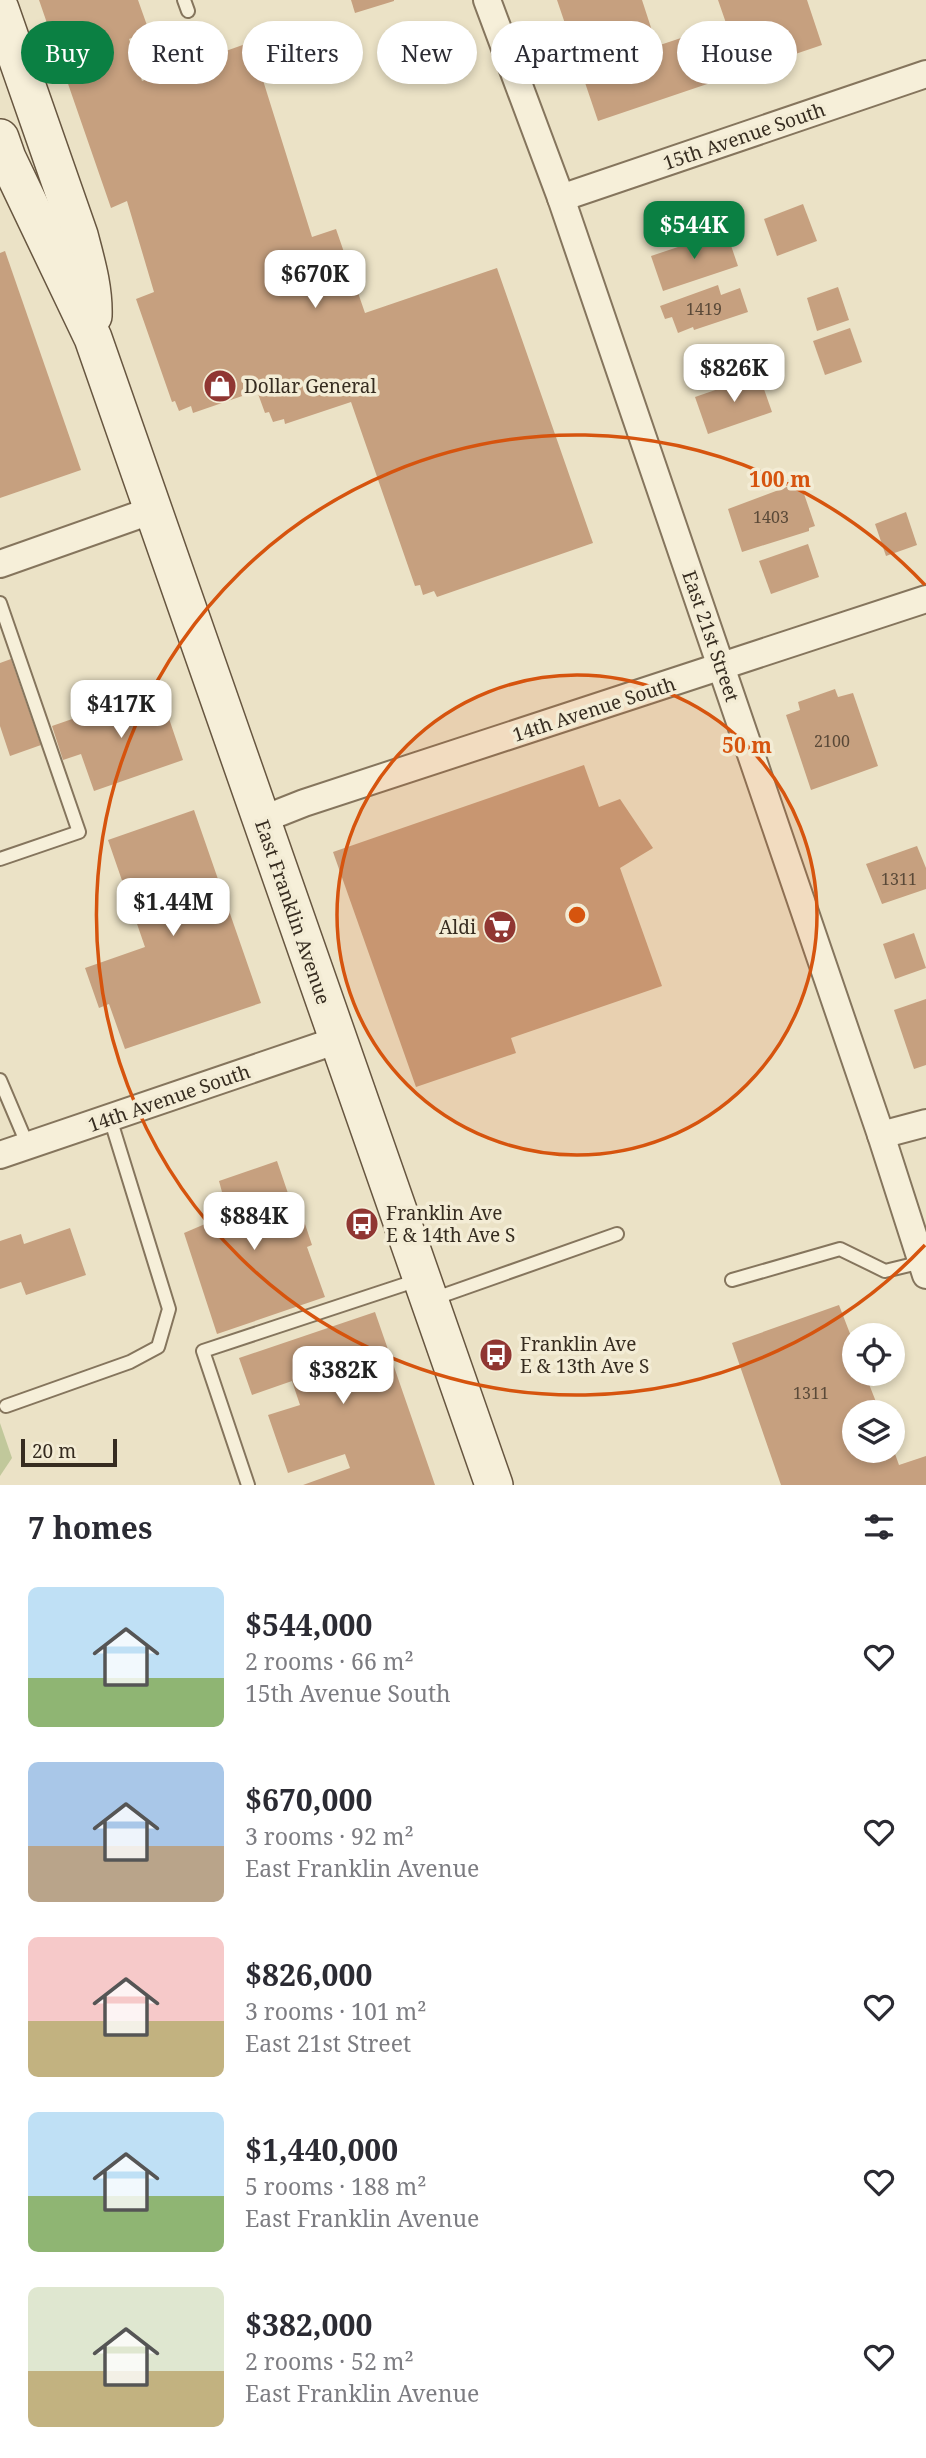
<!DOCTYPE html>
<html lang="en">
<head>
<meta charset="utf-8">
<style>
	body { margin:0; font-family:"Noto Serif",serif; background:#f7f7f7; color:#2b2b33; height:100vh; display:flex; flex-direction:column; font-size:26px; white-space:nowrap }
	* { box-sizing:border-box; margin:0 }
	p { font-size:23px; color:#7c7c81 }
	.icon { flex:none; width:38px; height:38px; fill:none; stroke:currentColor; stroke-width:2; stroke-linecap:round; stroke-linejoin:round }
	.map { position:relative; height:1485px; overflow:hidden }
	.drawer { display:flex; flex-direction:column; background:#fff; flex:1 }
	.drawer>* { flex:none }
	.guide { position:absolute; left:21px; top:21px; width:886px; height:63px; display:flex; gap:14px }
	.controls { position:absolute; left:842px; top:1323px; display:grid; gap:14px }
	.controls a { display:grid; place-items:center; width:63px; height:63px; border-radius:50%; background:#fff; box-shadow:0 4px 10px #0003; font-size:35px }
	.scale { position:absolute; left:21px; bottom:18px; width:96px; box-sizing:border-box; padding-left:7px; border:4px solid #362c20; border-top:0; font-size:19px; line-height:24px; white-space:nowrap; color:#362c20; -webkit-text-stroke:5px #f3ecd5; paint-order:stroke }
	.price { position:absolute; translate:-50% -60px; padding:0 16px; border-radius:14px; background:#fff; color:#222; font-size:23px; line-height:46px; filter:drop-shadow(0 2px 4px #0008) }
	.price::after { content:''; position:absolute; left:50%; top:42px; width:21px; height:16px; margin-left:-10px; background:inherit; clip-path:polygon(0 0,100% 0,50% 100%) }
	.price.current { background:#0b8043; color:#fff }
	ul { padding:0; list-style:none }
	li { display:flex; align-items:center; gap:21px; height:175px; padding:0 28px }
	li span { display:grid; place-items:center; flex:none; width:196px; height:140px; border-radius:10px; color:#555 }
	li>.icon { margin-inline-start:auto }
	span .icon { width:84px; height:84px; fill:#fffc; stroke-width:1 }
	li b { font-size:30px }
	h2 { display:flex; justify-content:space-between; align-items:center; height:84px; padding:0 28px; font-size:30px }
	.tag { padding:0 24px; border-radius:32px; background:#fff; box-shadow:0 4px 10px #0003; font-size:24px; line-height:63px }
	.tag.current { background:#0b8043; color:#fff }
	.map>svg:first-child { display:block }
</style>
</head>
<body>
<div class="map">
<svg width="926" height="1485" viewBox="0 0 926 1485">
	<rect width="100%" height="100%" fill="#ebe2c6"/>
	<!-- green -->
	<polygon fill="#c1c89b" points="0,1423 12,1458 0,1476"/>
	<!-- building -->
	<g fill="#c6a07f">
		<polygon points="39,0 138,0 149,31 129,39 142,81 251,42 312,237 336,229 365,313 497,268 593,543 437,597 434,591 423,595 420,585 415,586 351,402 285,424 284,419 273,422 269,412 265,413 257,391 193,413 191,406 179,411 175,401 172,402 136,299 154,292 127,201 111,208"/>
		<polygon points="351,0 394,0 394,1 355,13"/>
		<polygon points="557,0 642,0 657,46 726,23 718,0 807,0 822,45 598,121"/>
		<polygon points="803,204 817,241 777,256 764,219"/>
		<polygon points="726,231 738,266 663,291 651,256"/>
		<polygon points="5,251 81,470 0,498 0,253"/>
		<polygon points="718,285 721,295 740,288 748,312 694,330 693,327 678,333 672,317 665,319 660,306"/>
		<polygon points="838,287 849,320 817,331 807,298"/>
		<polygon points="850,328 862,362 825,375 813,341"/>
		<polygon points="759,375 772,412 708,434 695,397"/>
		<polygon points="792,485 793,487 801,485 815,526 809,528 809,531 742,552 728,509"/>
		<polygon points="906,512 917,545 886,556 875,524"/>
		<polygon points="808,544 819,577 771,594 759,561"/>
		<polygon points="11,659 41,745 10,756 0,726 0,663"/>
		<polygon points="159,689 183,760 94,791 81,754 63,760 52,726"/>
		<polygon points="835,689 838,697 853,693 878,766 811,790 786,715 800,710 798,702"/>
		<polygon points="584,765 599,807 620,799 653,848 620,868 662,986 511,1038 516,1053 416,1087 333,852"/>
		<polygon points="194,810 261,1003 125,1049 109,1004 99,1008 85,968 145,947 108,840"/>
		<polygon points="917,846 926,868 926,889 882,904 866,864"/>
		<polygon points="914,933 926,968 895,979 883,944"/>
		<polygon points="926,999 926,1065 914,1069 894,1010"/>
		<polygon points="277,1161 294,1211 300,1209 312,1245 307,1247 325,1297 217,1334 184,1233 212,1221 207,1209 225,1203 219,1181"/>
		<polygon points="70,1228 86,1275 26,1295 21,1282 0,1289 0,1241 21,1234 24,1244"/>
		<polygon points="839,1305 854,1344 854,1374 865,1374 880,1412 854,1412 854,1451 894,1451 899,1465 926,1456 926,1485 781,1485 732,1343"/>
		<polygon points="375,1312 435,1485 303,1485 350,1468 345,1454 288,1473 268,1415 300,1405 292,1381 252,1395 239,1358"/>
	</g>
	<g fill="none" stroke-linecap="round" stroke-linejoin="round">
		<defs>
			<g id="lane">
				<polyline points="184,0 188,11"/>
				<polyline points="0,603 79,832 0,859"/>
				<polyline points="0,1080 28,1146"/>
				<polyline points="732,1280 840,1249 885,1271 922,1262"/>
				<polyline points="433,1299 617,1234"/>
				<polyline points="6,1406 130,1362 158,1347 169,1309 110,1118"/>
				<polyline points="248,1485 203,1351 421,1279"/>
			</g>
			<g id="street">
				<polyline points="487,0 561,198 881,1135 926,1275"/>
				<polyline points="561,198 926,74"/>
				<polyline points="0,564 153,510"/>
				<polyline points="261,820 304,803 926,599"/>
				<polyline points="881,1135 926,1123"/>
				<polyline points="0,1155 338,1040"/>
			</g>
			<g id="secondary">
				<path d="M0 9 79 235C86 262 94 288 93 316"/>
				<polyline points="0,138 7,158 93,338 494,1485"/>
			</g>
		</defs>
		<!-- lane casing -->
		<use href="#lane" stroke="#85755d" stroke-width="16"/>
		<!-- street casing -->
		<use href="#street" stroke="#85755d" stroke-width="30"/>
		<!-- secondary casing -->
		<use href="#secondary" stroke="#675640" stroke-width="40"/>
		<!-- lane -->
		<use href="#lane" stroke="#f6efd9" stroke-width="12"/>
		<!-- street -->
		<use href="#street" stroke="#f6efd9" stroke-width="26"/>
		<!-- secondary -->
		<use href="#secondary" stroke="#f6efd9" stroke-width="37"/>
	</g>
	<!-- distance rings -->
	<circle cx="577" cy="915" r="240" fill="#d6540e" fill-opacity=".12"/>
	<g fill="none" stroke="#d6540e" stroke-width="3.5">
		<circle cx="577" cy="915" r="240"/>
		<path d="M925 1245A480 480 0 1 1 925 585"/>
	</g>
	<!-- icons -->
	<defs>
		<symbol id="shop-disc" viewBox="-11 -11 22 22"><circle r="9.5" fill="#903632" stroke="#f3ecd5"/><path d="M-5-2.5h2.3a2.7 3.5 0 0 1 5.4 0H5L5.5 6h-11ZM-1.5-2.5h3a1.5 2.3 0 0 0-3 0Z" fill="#fff"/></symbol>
		<symbol id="supermarket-disc" viewBox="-11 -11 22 22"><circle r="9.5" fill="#903632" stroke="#f3ecd5"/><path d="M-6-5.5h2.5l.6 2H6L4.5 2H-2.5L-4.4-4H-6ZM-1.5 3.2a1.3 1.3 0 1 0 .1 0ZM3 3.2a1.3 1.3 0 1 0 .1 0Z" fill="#fff"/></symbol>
		<symbol id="bus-disc" viewBox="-11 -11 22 22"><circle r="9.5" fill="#903632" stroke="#f3ecd5"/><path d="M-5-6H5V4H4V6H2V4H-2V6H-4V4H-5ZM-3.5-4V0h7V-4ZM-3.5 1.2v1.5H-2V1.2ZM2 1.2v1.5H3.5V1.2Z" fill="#fff"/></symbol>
	</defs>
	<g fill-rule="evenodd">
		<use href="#shop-disc" x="201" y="367" width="38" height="38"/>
		<use href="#supermarket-disc" x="481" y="908" width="38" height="38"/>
		<use href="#bus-disc" x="343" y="1205" width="38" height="38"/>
		<use href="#bus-disc" x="477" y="1336" width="38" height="38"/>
	</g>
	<g text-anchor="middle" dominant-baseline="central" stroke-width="7" stroke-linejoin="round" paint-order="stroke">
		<!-- number labels -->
		<g font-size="16" fill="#5a4938">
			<text x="704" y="309">1419</text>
			<text x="771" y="517">1403</text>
			<text x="832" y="741">2100</text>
			<text x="899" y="879">1311</text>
			<text x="811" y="1393">1311</text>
		</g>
		<!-- street labels -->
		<g font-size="19" fill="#362c20" stroke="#f3ecd5">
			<text transform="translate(744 136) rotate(-19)">15th Avenue South</text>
			<text transform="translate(711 636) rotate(71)">East 21st Street</text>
			<text transform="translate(594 709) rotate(-18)">14th Avenue South</text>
			<text transform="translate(293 912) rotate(71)">East Franklin Avenue</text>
			<text transform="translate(169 1098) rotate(-19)">14th Avenue South</text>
		</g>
		<!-- poi labels -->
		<g font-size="19" fill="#362c20" stroke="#f3ecd5" text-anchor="start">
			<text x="244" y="386">Dollar General</text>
			<text x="476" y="927" text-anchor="end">Aldi</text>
			<text x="386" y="1213">Franklin Ave<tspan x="386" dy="22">E &amp; 14th Ave S</tspan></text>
			<text x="520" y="1344">Franklin Ave<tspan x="520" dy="22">E &amp; 13th Ave S</tspan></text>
		</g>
	</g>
	<circle cx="577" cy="915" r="10" fill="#d6540e" stroke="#f3ecd5" stroke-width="3.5"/>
	<g font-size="21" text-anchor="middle" font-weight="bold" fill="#d6540e" stroke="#f3ecd5" stroke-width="7" stroke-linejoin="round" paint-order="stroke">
		<text x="780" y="487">100 m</text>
		<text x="747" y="753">50 m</text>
	</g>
</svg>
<div class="controls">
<a><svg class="icon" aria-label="locate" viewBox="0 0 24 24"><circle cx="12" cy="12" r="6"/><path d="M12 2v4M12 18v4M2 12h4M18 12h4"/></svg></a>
<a><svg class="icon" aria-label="layers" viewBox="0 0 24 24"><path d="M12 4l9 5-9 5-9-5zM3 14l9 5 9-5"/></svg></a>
</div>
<div class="scale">20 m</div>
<b class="price current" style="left:694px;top:261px">$544K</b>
<b class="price" style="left:315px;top:310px">$670K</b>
<b class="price" style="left:734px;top:404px">$826K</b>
<b class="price" style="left:121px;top:740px">$417K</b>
<b class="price" style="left:173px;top:938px">$1.44M</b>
<b class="price" style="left:254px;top:1252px">$884K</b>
<b class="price" style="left:343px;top:1406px">$382K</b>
<div class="guide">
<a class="tag current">Buy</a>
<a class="tag">Rent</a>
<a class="tag">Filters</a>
<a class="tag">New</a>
<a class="tag">Apartment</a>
<a class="tag">House</a>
</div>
</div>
<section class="drawer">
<h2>7 homes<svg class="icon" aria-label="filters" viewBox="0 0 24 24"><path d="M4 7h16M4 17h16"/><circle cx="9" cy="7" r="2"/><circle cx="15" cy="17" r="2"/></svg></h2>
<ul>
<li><span style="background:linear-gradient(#bfe0f5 65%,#8fb573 0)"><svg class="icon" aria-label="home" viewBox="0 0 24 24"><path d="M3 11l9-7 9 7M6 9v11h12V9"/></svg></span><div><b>$544,000</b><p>2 rooms · 66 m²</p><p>15th Avenue South</p></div><svg class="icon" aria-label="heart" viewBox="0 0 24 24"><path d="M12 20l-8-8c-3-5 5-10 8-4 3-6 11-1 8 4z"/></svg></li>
<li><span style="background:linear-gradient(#a9c7e8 60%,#b9a48a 0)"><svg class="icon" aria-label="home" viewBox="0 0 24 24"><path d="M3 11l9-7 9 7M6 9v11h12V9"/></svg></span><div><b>$670,000</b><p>3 rooms · 92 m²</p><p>East Franklin Avenue</p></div><svg class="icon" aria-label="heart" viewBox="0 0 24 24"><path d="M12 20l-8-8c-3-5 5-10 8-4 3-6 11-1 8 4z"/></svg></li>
<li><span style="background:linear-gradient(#f6c9c9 60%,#c2b280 0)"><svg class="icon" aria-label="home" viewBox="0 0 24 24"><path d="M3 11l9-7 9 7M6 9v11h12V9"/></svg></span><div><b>$826,000</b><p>3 rooms · 101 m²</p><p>East 21st Street</p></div><svg class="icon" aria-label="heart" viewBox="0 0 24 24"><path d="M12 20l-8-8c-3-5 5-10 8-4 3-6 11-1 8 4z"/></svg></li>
<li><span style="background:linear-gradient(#bfe0f5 60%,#8fb573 0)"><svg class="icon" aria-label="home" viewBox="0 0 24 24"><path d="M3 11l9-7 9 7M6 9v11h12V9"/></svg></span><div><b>$1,440,000</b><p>5 rooms · 188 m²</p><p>East Franklin Avenue</p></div><svg class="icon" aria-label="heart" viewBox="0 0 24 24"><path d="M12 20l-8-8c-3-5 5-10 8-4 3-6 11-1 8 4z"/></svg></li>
<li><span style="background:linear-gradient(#dfe7d0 60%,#c2b280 0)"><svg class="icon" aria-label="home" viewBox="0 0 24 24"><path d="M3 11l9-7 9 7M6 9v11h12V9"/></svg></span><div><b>$382,000</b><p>2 rooms · 52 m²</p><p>East Franklin Avenue</p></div><svg class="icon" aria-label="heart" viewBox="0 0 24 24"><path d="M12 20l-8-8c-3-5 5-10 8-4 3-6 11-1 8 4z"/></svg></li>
</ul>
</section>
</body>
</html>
